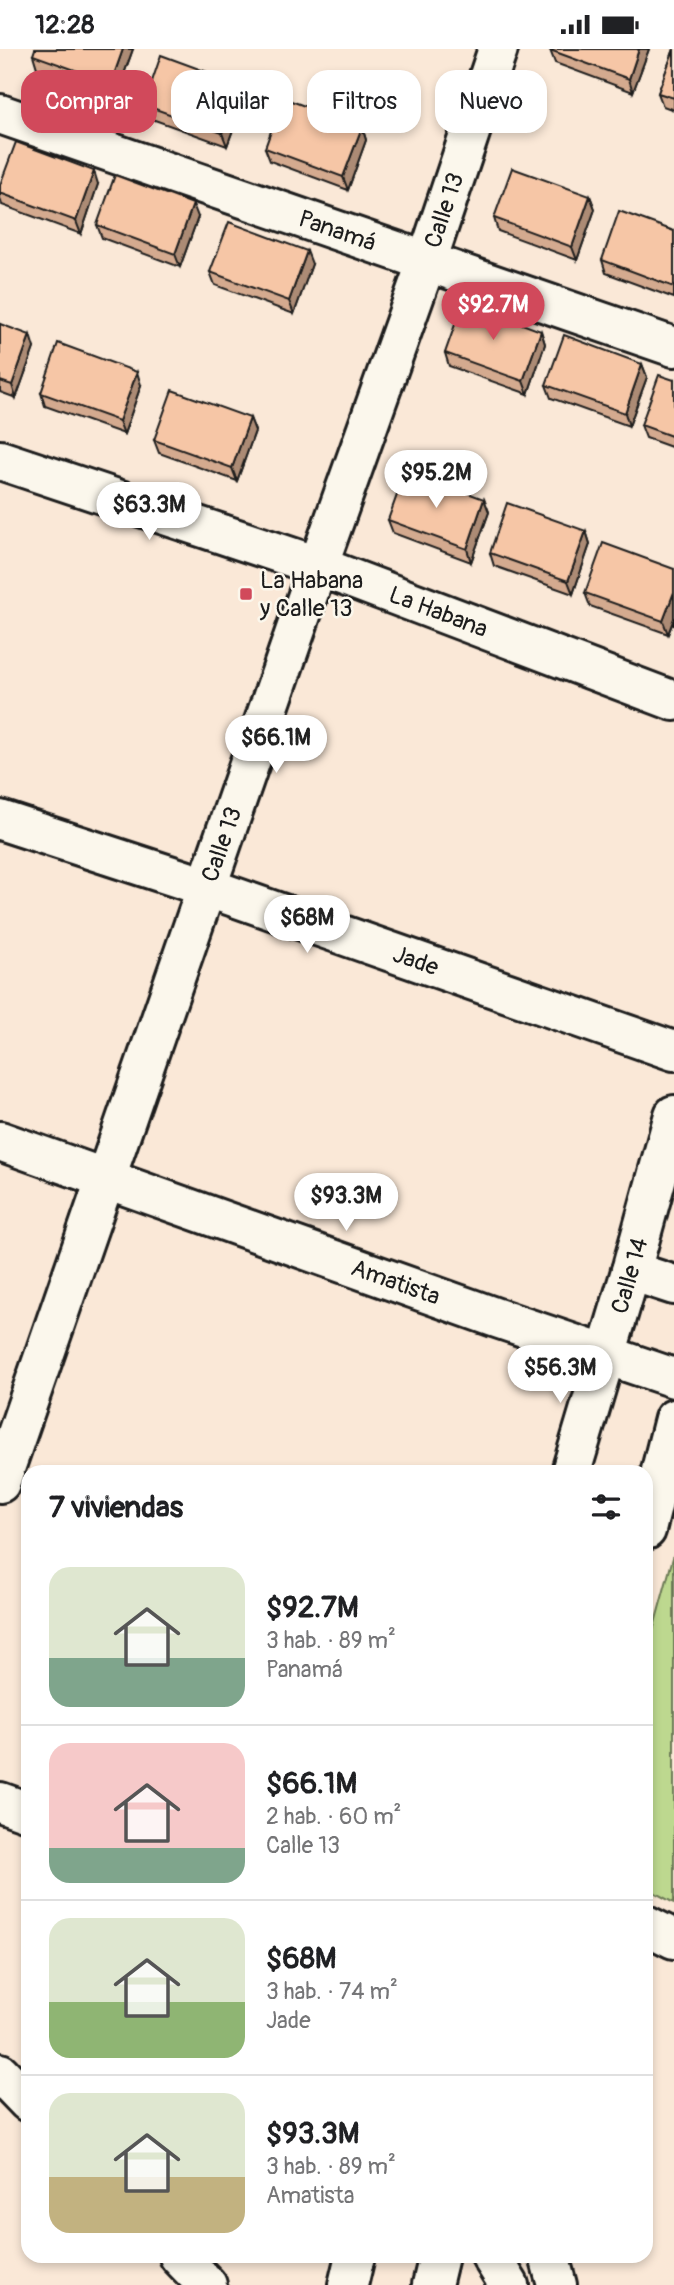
<!DOCTYPE html>
<html lang="es">
<head>
<meta charset="utf-8">
<style>
	body { margin:0; font-family:Pangolin,sans-serif; background:#f6f6f6; color:#202124; height:100vh; display:flex; flex-direction:column; font-size:26px; white-space:nowrap }
	* { box-sizing:border-box; margin:0 }
	p { font-size:23px; color:#757577 }
	.icon { flex:none; width:38px; height:38px; fill:none; stroke:currentColor; stroke-width:2; stroke-linecap:round; stroke-linejoin:round }
	.map { position:relative; flex:1; overflow:hidden }
	.side { position:absolute; left:21px; top:1416px; width:632px; height:798px; display:flex; flex-direction:column; background:#fff; border-radius:21px; box-shadow:0 4px 10px #0003 }
	.side>* { flex:none }
	.banner { position:absolute; left:21px; top:21px; width:634px; height:63px; display:flex; gap:14px }
	.price { position:absolute; translate:-50% -60px; padding:0 16px; border-radius:24px; background:#fff; color:#222; font-size:23px; line-height:46px; filter:drop-shadow(0 2px 4px #0008) }
	.price::after { content:''; position:absolute; left:50%; top:42px; width:21px; height:16px; margin-left:-10px; background:inherit; clip-path:polygon(0 0,100% 0,50% 100%) }
	.price.active { background:#d1495b; color:#fff }
	ul { padding:0; list-style:none }
	li { display:flex; align-items:center; gap:21px; height:175px; padding:0 28px }
	li+li { border-top:2px solid #e0e0e0 }
	li span { display:grid; place-items:center; flex:none; width:196px; height:140px; border-radius:21px; color:#555 }
	li>.icon { margin-inline-start:auto }
	span .icon { width:84px; height:84px; fill:#fffc; stroke-width:1 }
	li b { font-size:30px }
	h2 { display:flex; justify-content:space-between; align-items:center; height:84px; padding:0 28px; font-size:30px }
	.tag { padding:0 24px; border-radius:21px; background:#fff; box-shadow:0 4px 10px #0003; font-size:24px; line-height:63px }
	.tag.active { background:#d1495b; color:#fff }
	.status { display:flex; justify-content:space-between; align-items:center; height:49px; padding:0 35px; background:#fff; direction:ltr }
	.status svg { height:19px; fill:currentColor }
	.map>svg:first-child { display:block }
</style>
</head>
<body>
<div class="status"><b>12:28</b><svg viewBox="0 0 49 12"><path d="M0 12V9h3v3zM5 12V6h3v6zM10 12V3h3v9zM15 12V0h3v12zM26 1h20v11H26zM47 4h2v5h-2z"/></svg></div>
<div class="map">
<svg width="674" height="2236" viewBox="0 0 674 2236">
	<rect width="100%" height="100%" fill="#fae8d7"/>
	<filter id="ink" filterUnits="userSpaceOnUse"><feTurbulence type="fractalNoise" baseFrequency=".0143" numOctaves="2"/><feDisplacementMap in="SourceGraphic" scale="14" xChannelSelector="R" yChannelSelector="G"/><feConvolveMatrix kernelMatrix="1 2 1 2 8 2 1 2 1" color-interpolation-filters="sRGB"/></filter>
	<g filter="url(#ink)">
		<!-- green -->
		<polygon fill="#bdd88f" stroke="#6c7a56" stroke-width="2" points="674,1505 674,1854 646,1839 646,1607"/>
		<g fill="none" stroke-linecap="round" stroke-linejoin="round">
			<defs>
				<g id="minor">
					<path id="s1" d="M0 65 674 298"/>
					<path id="s2" d="M0 411 318 517 674 652"/>
					<path id="s3" d="M0 771 206 838 674 1002"/>
					<path id="s4" d="M0 1092 494 1268 674 1329"/>
					<polyline points="631,1222 674,1236"/>
					<path id="s5" d="M571 1423 631 1222 674 1066"/>
					<path id="s6" d="M0 1434 318 517 427 212 498 0"/>
					<polyline points="646,1481 674,1370"/>
					<polyline points="0,1753 28,1763"/>
					<polyline points="646,1876 674,1890"/>
					<polyline points="0,2024 28,2053"/>
					<polyline points="179,2207 207,2236"/>
					<polyline points="491,2207 509,2236"/>
					<polyline points="549,2207 557,2236"/>
					<polyline points="348,2236 355,2207"/>
					<polyline points="432,2236 439,2207"/>
				</g>
			</defs>
			<!-- minor casing -->
			<use href="#minor" stroke="#1c1c1c" stroke-width="44"/>
			<!-- minor -->
			<use href="#minor" stroke="#fbf7ec" stroke-width="38"/>
		</g>
		<!-- wall -->
		<g fill="#d4aa8f" stroke="#1c1c1c" stroke-width="2">
			<polygon points="133,0 116,47 37,19 33,6"/>
			<polygon points="649,0 633,43 555,14 550,1"/>
			<polygon points="674,0 674,61 663,57 658,44"/>
			<polygon points="240,35 245,48 227,97 149,69 144,56"/>
			<polygon points="362,78 366,91 348,141 270,112 265,99"/>
			<polygon points="98,135 81,185 2,156 0,149 0,136"/>
			<polygon points="590,147 595,160 577,211 498,182 494,169"/>
			<polygon points="198,168 180,218 102,189 97,176"/>
			<polygon points="674,182 674,249 606,224 602,211"/>
			<polygon points="312,215 294,265 215,236 210,223"/>
			<polygon points="0,275 34,299 16,349 0,343"/>
			<polygon points="541,282 545,295 528,345 449,317 445,304"/>
			<polygon points="642,315 647,328 629,377 551,349 546,336"/>
			<polygon points="674,331 674,399 646,389 641,376"/>
			<polygon points="141,336 124,385 45,357 41,344"/>
			<polygon points="250,369 255,382 237,432 159,404 154,391"/>
			<polygon points="484,450 489,463 471,513 393,484 388,471"/>
			<polygon points="586,482 590,495 573,545 494,517 490,504"/>
			<polygon points="674,520 674,577 673,573 668,585 590,557 585,544"/>
		</g>
		<!-- shaded-wall -->
		<g fill="#ac8b74" stroke="#1c1c1c" stroke-width="2">
			<polygon points="123,0 133,0 116,47 111,34"/>
			<polygon points="639,0 649,0 633,43 629,30"/>
			<polygon points="240,35 245,48 227,97 222,84"/>
			<polygon points="362,78 366,91 348,141 343,128"/>
			<polygon points="94,122 98,135 81,185 76,172"/>
			<polygon points="590,147 595,160 577,211 572,198"/>
			<polygon points="193,155 198,168 180,218 175,205"/>
			<polygon points="307,202 312,215 294,265 289,252"/>
			<polygon points="541,282 545,295 528,345 523,332"/>
			<polygon points="30,286 34,299 16,349 12,336"/>
			<polygon points="642,315 647,328 629,377 625,364"/>
			<polygon points="137,323 141,336 124,385 119,372"/>
			<polygon points="250,369 255,382 237,432 232,419"/>
			<polygon points="484,450 489,463 471,513 467,500"/>
			<polygon points="586,482 590,495 573,545 568,532"/>
			<polygon points="674,543 674,569 668,585 663,572"/>
		</g>
		<!-- building -->
		<g fill="#f6c6a6" stroke="#1c1c1c" stroke-width="2">
			<polygon points="35,0 123,0 111,34 33,6"/>
			<polygon points="550,0 639,0 629,30 550,1"/>
			<polygon points="674,0 674,49 658,44"/>
			<polygon points="161,6 240,35 222,84 144,56"/>
			<polygon points="283,49 362,78 343,128 265,99"/>
			<polygon points="16,93 94,122 76,172 0,144 0,136"/>
			<polygon points="512,119 590,147 572,198 494,169"/>
			<polygon points="115,126 193,155 175,205 97,176"/>
			<polygon points="619,162 674,182 674,238 602,211"/>
			<polygon points="229,173 307,202 289,252 210,223"/>
			<polygon points="463,253 541,282 523,332 445,304"/>
			<polygon points="0,275 30,286 12,336 0,332"/>
			<polygon points="564,286 642,315 625,364 546,336"/>
			<polygon points="58,294 137,323 119,372 41,344"/>
			<polygon points="659,326 674,331 674,388 641,376"/>
			<polygon points="172,341 250,369 232,419 154,391"/>
			<polygon points="406,421 484,450 467,500 388,471"/>
			<polygon points="507,454 586,482 568,532 490,504"/>
			<polygon points="603,494 674,520 674,543 663,572 585,544"/>
		</g>
	</g>
	<!-- markers -->
	<rect fill="#d1495b" stroke="#fbf7ec" stroke-width="2.5" x="239" y="538" width="14" height="14" rx="3.5"/>
	<g text-anchor="middle" dominant-baseline="central" stroke-width="5" stroke-linejoin="round" paint-order="stroke">
		<!-- street labels -->
		<g font-size="24" fill="#1c1c1c" stroke="#fbf7ec">
			<text stroke="none"><textPath href="#s6" startOffset="1348">Calle 13</textPath></text>
			<text stroke="none"><textPath href="#s1" startOffset="357">Panamá</textPath></text>
			<text stroke="none"><textPath href="#s2" startOffset="464">La Habana</textPath></text>
			<text stroke="none"><textPath href="#s6" startOffset="676">Calle 13</textPath></text>
			<text stroke="none"><textPath href="#s3" startOffset="439">Jade</textPath></text>
			<text stroke="none"><textPath href="#s5" startOffset="205">Calle 14</textPath></text>
			<text stroke="none"><textPath href="#s4" startOffset="420">Amatista</textPath></text>
		</g>
		<!-- poi labels -->
		<g font-size="24" fill="#1c1c1c" stroke="#fbf7ec" text-anchor="start">
			<text x="260" y="531">La Habana<tspan x="260" dy="28">y Calle 13</tspan></text>
		</g>
	</g>
</svg>
<b class="price active" style="left:493px;top:293px">$92.7M</b>
<b class="price" style="left:436px;top:461px">$95.2M</b>
<b class="price" style="left:149px;top:493px">$63.3M</b>
<b class="price" style="left:276px;top:726px">$66.1M</b>
<b class="price" style="left:307px;top:906px">$68M</b>
<b class="price" style="left:346px;top:1184px">$93.3M</b>
<b class="price" style="left:560px;top:1356px">$56.3M</b>
<div class="banner">
<a class="tag active">Comprar</a>
<a class="tag">Alquilar</a>
<a class="tag">Filtros</a>
<a class="tag">Nuevo</a>
</div>
<section class="side">
<h2>7 viviendas<svg class="icon" aria-label="filters" viewBox="0 0 24 24"><path d="M4 7h16M4 17h16"/><circle cx="9" cy="7" r="2"/><circle cx="15" cy="17" r="2"/></svg></h2>
<ul>
<li><span style="background:linear-gradient(#dfe7d0 65%,#7fa58c 0)"><svg class="icon" aria-label="home" viewBox="0 0 24 24"><path d="M3 11l9-7 9 7M6 9v11h12V9"/></svg></span><div><b>$92.7M</b><p>3 hab. · 89 m²</p><p>Panamá</p></div></li>
<li><span style="background:linear-gradient(#f6c9c9 75%,#7fa58c 0)"><svg class="icon" aria-label="home" viewBox="0 0 24 24"><path d="M3 11l9-7 9 7M6 9v11h12V9"/></svg></span><div><b>$66.1M</b><p>2 hab. · 60 m²</p><p>Calle 13</p></div></li>
<li><span style="background:linear-gradient(#dfe7d0 60%,#8fb573 0)"><svg class="icon" aria-label="home" viewBox="0 0 24 24"><path d="M3 11l9-7 9 7M6 9v11h12V9"/></svg></span><div><b>$68M</b><p>3 hab. · 74 m²</p><p>Jade</p></div></li>
<li><span style="background:linear-gradient(#dfe7d0 60%,#c2b280 0)"><svg class="icon" aria-label="home" viewBox="0 0 24 24"><path d="M3 11l9-7 9 7M6 9v11h12V9"/></svg></span><div><b>$93.3M</b><p>3 hab. · 89 m²</p><p>Amatista</p></div></li>
</ul>
</section>
</div>
</body>
</html>
